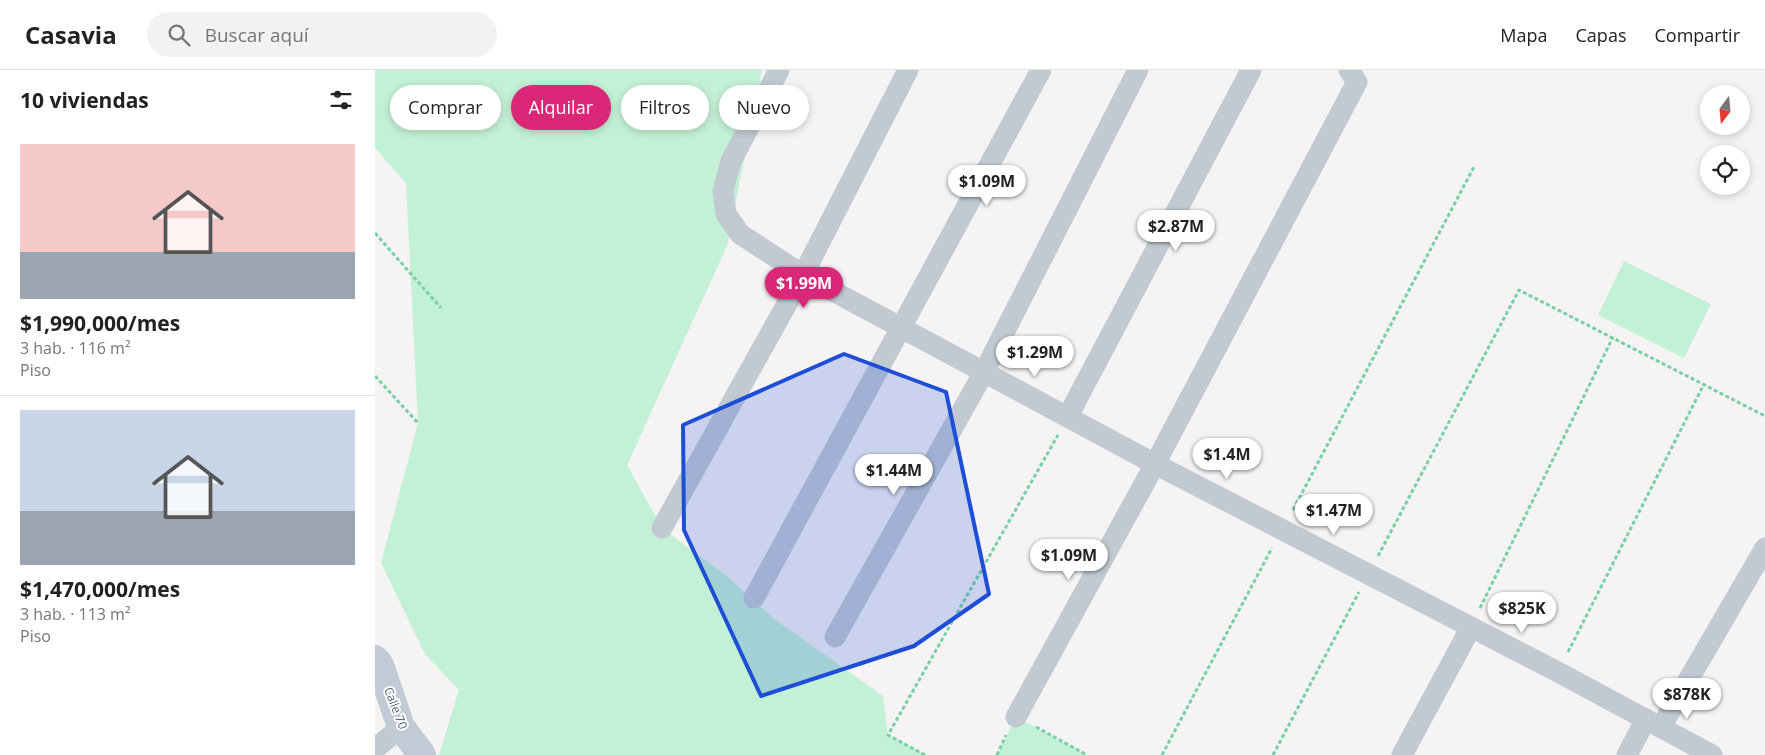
<!DOCTYPE html>
<html lang="es">
<head>
<meta charset="utf-8">
<style>
	body { margin:0; font-family:"Open Sans",sans-serif; background:#f2f2f2; color:#222; height:100vh; display:flex; flex-direction:column; font-size:19px; white-space:nowrap }
	* { box-sizing:border-box; margin:0 }
	p { font-size:16px; color:#767676 }
	.icon { flex:none; width:28px; height:28px; fill:none; stroke:currentColor; stroke-width:2; stroke-linecap:round; stroke-linejoin:round }
	.map { position:relative; flex:1; overflow:hidden }
	.panel { display:flex; flex-direction:column; background:#fff; width:375px }
	.panel>* { flex:none }
	.banner { position:absolute; left:15px; top:15px; width:475px; height:45px; display:flex; gap:10px }
	.needle { width:32px; rotate:196deg }
	.buttons { position:absolute; left:1325px; top:15px; display:grid; gap:10px }
	.buttons a { display:grid; place-items:center; width:50px; height:50px; border-radius:50%; background:#fff; box-shadow:0 2px 8px #0003; font-size:25px }
	.price { position:absolute; translate:-50% -42px; padding:0 11px; border-radius:18px; background:#fff; color:#222; font-size:16px; line-height:32px; filter:drop-shadow(0 1px 2px #0008) }
	.price::after { content:''; position:absolute; left:50%; top:30px; width:15px; height:11px; margin-left:-8px; background:inherit; clip-path:polygon(0 0,100% 0,50% 100%) }
	.price.on { background:#db2777; color:#fff }
	ul { padding:0; list-style:none }
	li { display:grid; align-content:center; gap:10px; height:265px; padding:0 20px }
	li+li { border-top:1px solid #e0e0e0 }
	li span { display:grid; place-items:center; height:155px; border-radius:0px; color:#555 }
	li>.icon { margin-inline-start:auto }
	span .icon { width:90px; height:90px; fill:#fffc; stroke-width:1 }
	li b { font-size:21px }
	h2 { display:flex; justify-content:space-between; align-items:center; height:60px; padding:0 20px; font-size:21px }
	.tag { padding:0 18px; border-radius:22px; background:#fff; box-shadow:0 2px 8px #0003; font-size:18px; line-height:45px }
	.tag.on { background:#db2777; color:#fff }
	header { display:flex; align-items:center; gap:30px; box-sizing:border-box; height:70px; padding:0 25px; background:#fff; border-bottom:1px solid #e0e0e0 }
	header strong { font-size:24px }
	nav { display:flex; gap:28px; margin-inline-start:auto; font-size:18px }
	.search { width:350px; height:45px; background:#f2f2f2; display:flex; align-items:center; gap:12px; box-sizing:border-box; padding:0 18px; border-radius:28px; color:#767676; font-size:19px }
	main { display:flex; flex:1; min-height:0 }
	.map>svg:first-child { display:block }
</style>
</head>
<body>
<header>
<strong>Casavia</strong>
<div class="search"><svg class="icon" aria-label="search" viewBox="0 0 24 24"><circle cx="10" cy="10" r="6"/><path d="M15 15l6 6"/></svg>Buscar aquí</div>
<nav><a>Mapa</a><a>Capas</a><a>Compartir</a></nav>
</header>
<main>
<section class="panel">
<h2>10 viviendas<svg class="icon" aria-label="filters" viewBox="0 0 24 24"><path d="M4 7h16M4 17h16"/><circle cx="9" cy="7" r="2"/><circle cx="15" cy="17" r="2"/></svg></h2>
<ul>
<li><span style="background:linear-gradient(#f6c9c9 70%,#9aa5b1 0)"><svg class="icon" aria-label="home" viewBox="0 0 24 24"><path d="M3 11l9-7 9 7M6 9v11h12V9"/></svg></span><div><b>$1,990,000/mes</b><p>3 hab. · 116 m²</p><p>Piso</p></div></li>
<li><span style="background:linear-gradient(#c9d6e8 65%,#9aa5b1 0)"><svg class="icon" aria-label="home" viewBox="0 0 24 24"><path d="M3 11l9-7 9 7M6 9v11h12V9"/></svg></span><div><b>$1,470,000/mes</b><p>3 hab. · 113 m²</p><p>Piso</p></div></li>
</ul>
</section>
<div class="map">
<svg width="1390" height="685" viewBox="0 0 1390 685">
	<rect width="100%" height="100%" fill="#f5f3f3"/>
	<!-- green -->
	<g fill="#c3f1d5">
		<polygon points="0,0 387,0 352,176 252,395 287,458 353,507 398,548 508,626 513,665 550,685 64,685 84,620 50,584 6,493 43,353 31,113 0,78"/>
		<polygon points="1249,191 1336,234 1309,288 1223,245"/>
		<polygon points="641,647 712,685 622,685"/>
	</g>
	<g fill="none" stroke-linecap="round" stroke-linejoin="round">
		<!-- path -->
		<g stroke="#7ad0a6" stroke-width="3" stroke-dasharray="4 2.5" stroke-linecap="butt">
			<polyline points="0,163 66,238"/>
			<polyline points="0,306 43,353"/>
			<polyline points="918,440 1100,95"/>
			<polyline points="1003,486 1144,220 1390,346"/>
			<polyline points="1105,538 1238,267"/>
			<polyline points="1193,582 1329,314"/>
			<polyline points="661,657 712,685"/>
			<polyline points="550,685 513,665 683,365"/>
			<polyline points="622,685 631,665"/>
			<polyline points="787,685 897,478"/>
			<polyline points="898,685 984,522"/>
		</g>
		<!-- minor -->
		<g stroke="#c1cad2" stroke-width="21">
			<polyline points="404,0 356,91 348,121 351,144 365,164 428,205 780,394 1183,602 1337,685"/>
			<polyline points="693,346 876,0"/>
			<polyline points="287,458 428,205 533,0"/>
			<polyline points="379,528 666,0"/>
			<polyline points="460,567 609,302 763,0"/>
			<polyline points="641,647 780,394 982,12 974,0"/>
			<polyline points="1286,657 1390,478"/>
			<polyline points="0,679 26,657"/>
			<polyline points="1027,685 1095,559"/>
			<polyline points="1252,685 1271,649"/>
		</g>
		<!-- secondary -->
		<polyline stroke="#c1cbd6" stroke-width="28" points="0,589 5,595 26,657 47,685"/>
	</g>
	<!-- marked area -->
	<path fill="#1d4ed8" fill-opacity="0.2" stroke="#1d4ed8" stroke-width="4" stroke-linejoin="round" d="M469 284 571 322 614 524 539 576 386 626 309 460 308 355Z"/>
	<g text-anchor="middle" dominant-baseline="central" stroke-width="4" stroke-linejoin="round" paint-order="stroke">
		<!-- street labels -->
		<g font-size="12" fill="#4a5661" stroke="#fff">
			<text transform="translate(21 638) rotate(69)">Calle 70</text>
		</g>
	</g>
</svg>
<div class="buttons">
<a><svg class="needle" viewBox="-14 -14 28 28"><path d="M0-13l5 13h-10z" fill="#e53935"/><path d="M0 13l5-13h-10z" fill="#767676"/></svg></a>
<a><svg class="icon" aria-label="locate" viewBox="0 0 24 24"><circle cx="12" cy="12" r="6"/><path d="M12 2v4M12 18v4M2 12h4M18 12h4"/></svg></a>
</div>
<b class="price" style="left:612px;top:137px">$1.09M</b>
<b class="price" style="left:801px;top:182px">$2.87M</b>
<b class="price on" style="left:429px;top:239px">$1.99M</b>
<b class="price" style="left:660px;top:308px">$1.29M</b>
<b class="price" style="left:852px;top:410px">$1.4M</b>
<b class="price" style="left:519px;top:426px">$1.44M</b>
<b class="price" style="left:959px;top:466px">$1.47M</b>
<b class="price" style="left:694px;top:511px">$1.09M</b>
<b class="price" style="left:1147px;top:564px">$825K</b>
<b class="price" style="left:1312px;top:650px">$878K</b>
<div class="banner">
<a class="tag">Comprar</a>
<a class="tag on">Alquilar</a>
<a class="tag">Filtros</a>
<a class="tag">Nuevo</a>
</div>
</div>
</main>
</body>
</html>
